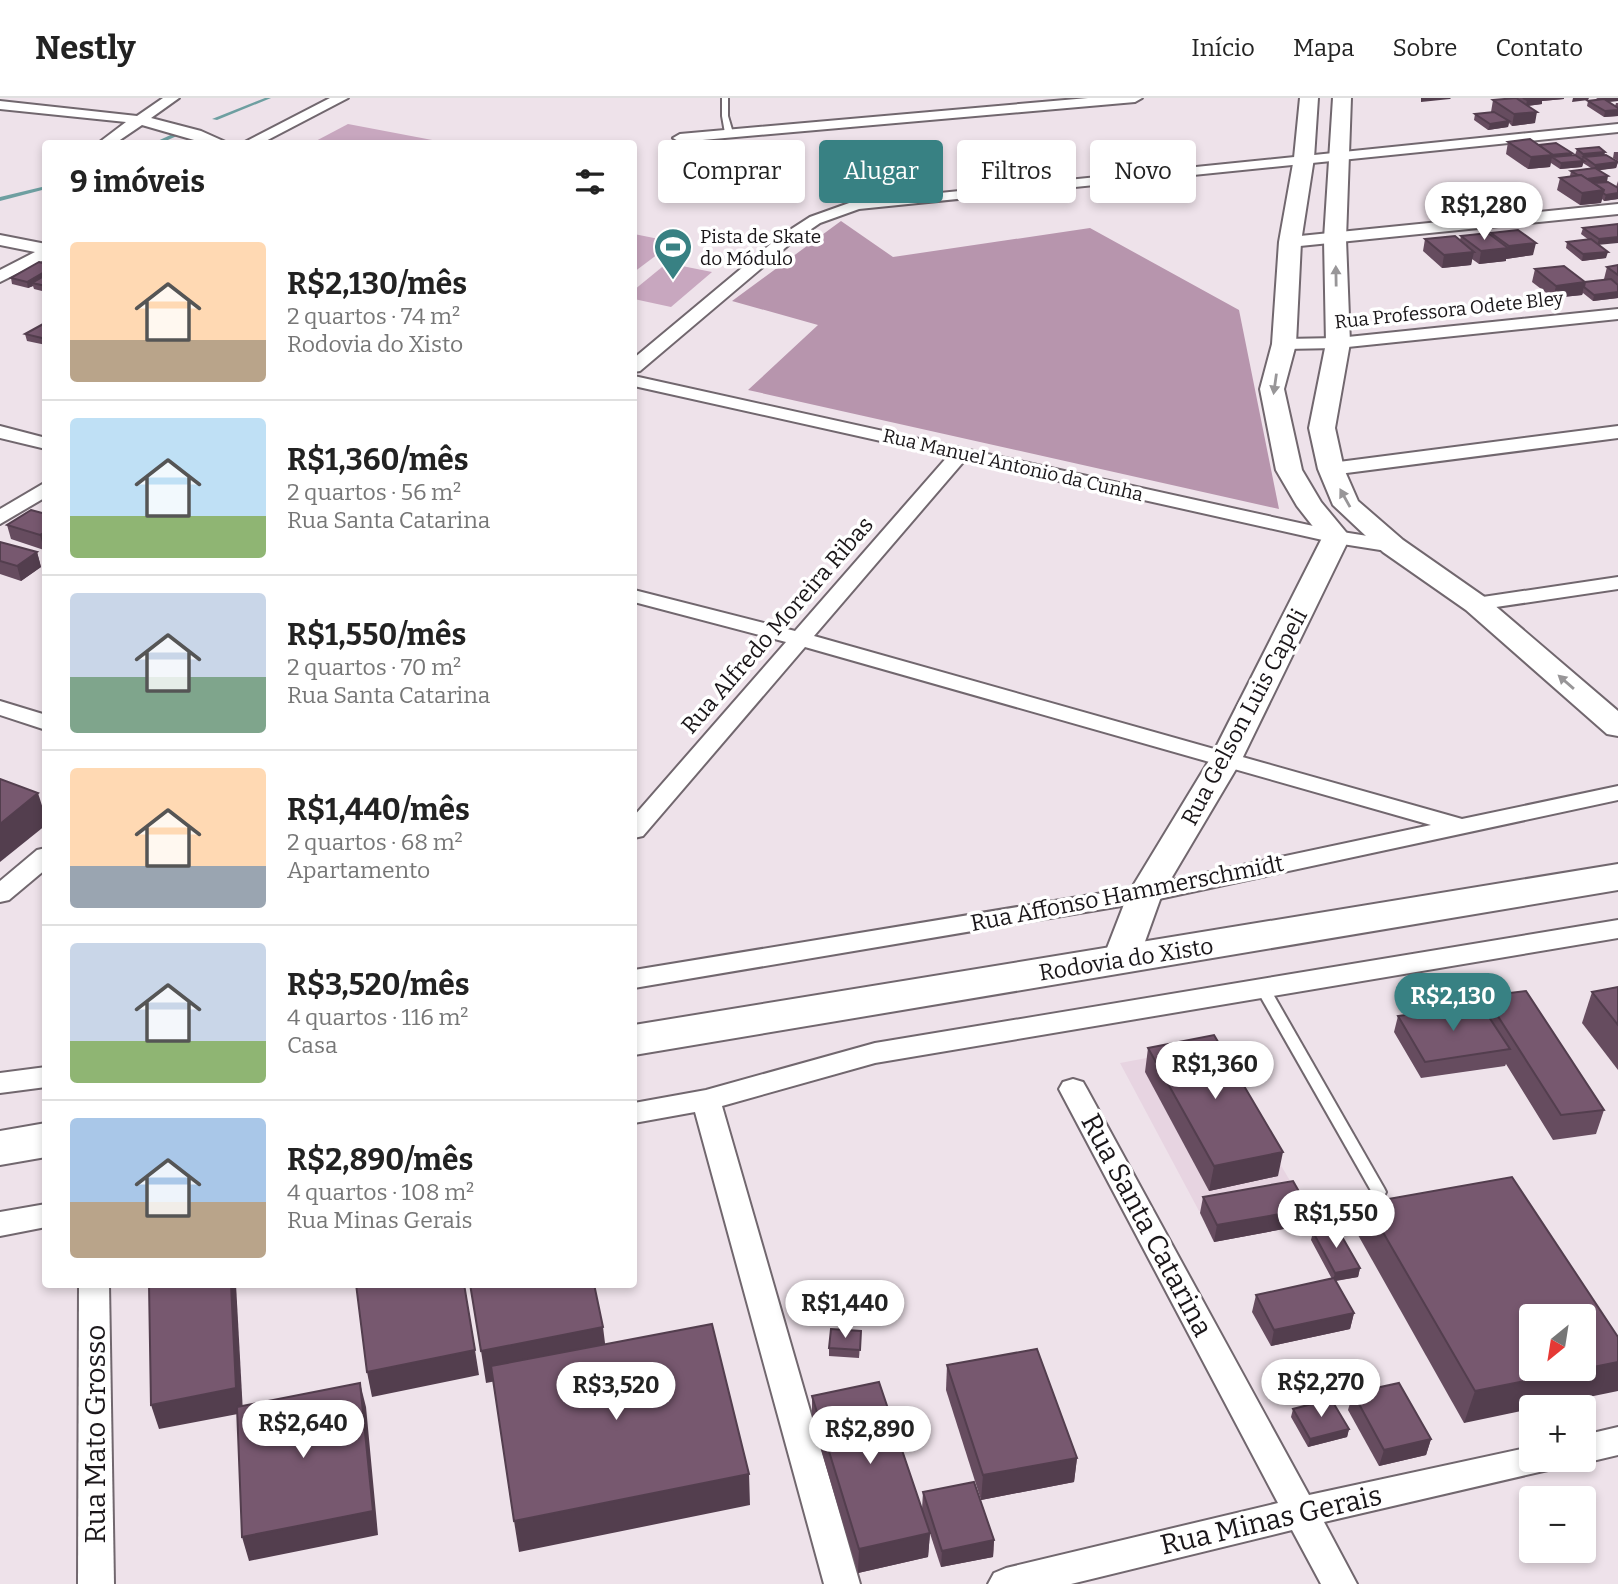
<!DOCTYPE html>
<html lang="pt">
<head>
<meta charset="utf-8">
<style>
	body { margin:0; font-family:Bitter,serif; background:#f6f6f6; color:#222; height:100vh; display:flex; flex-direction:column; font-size:26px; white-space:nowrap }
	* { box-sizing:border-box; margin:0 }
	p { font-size:23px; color:#767676 }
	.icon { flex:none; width:38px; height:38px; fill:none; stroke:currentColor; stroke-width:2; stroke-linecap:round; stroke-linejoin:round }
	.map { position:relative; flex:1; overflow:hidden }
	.sheet { position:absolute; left:42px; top:42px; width:595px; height:1148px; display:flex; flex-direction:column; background:#fff; border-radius:7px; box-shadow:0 4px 10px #0003 }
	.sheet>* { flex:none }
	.hud { position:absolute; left:658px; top:42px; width:665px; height:63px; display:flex; gap:14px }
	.needle { width:46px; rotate:210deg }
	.controls { position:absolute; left:1519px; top:1206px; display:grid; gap:14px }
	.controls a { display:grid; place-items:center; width:77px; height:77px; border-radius:7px; background:#fff; box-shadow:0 4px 10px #0003; font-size:35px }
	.price { position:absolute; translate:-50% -60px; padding:0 16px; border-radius:24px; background:#fff; color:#222; font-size:23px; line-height:46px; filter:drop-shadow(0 2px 4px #0008) }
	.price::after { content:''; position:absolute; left:50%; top:42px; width:21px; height:16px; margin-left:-10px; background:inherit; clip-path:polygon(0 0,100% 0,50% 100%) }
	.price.current { background:#388183; color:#fff }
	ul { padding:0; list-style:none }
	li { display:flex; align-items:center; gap:21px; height:175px; padding:0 28px }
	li+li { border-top:2px solid #e0e0e0 }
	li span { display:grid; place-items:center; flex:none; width:196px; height:140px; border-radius:7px; color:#555 }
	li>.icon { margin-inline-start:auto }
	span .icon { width:84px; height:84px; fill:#fffc; stroke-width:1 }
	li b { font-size:30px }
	h2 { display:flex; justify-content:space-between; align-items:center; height:84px; padding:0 28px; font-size:30px }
	.chip { padding:0 24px; border-radius:7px; background:#fff; box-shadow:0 4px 10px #0003; font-size:24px; line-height:63px }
	.chip.current { background:#388183; color:#fff }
	header { display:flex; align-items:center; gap:42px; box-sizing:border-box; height:98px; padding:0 35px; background:#fff; border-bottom:2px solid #e0e0e0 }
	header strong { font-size:33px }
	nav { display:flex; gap:38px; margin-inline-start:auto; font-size:24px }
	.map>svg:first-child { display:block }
</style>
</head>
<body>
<header>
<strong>Nestly</strong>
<nav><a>Início</a><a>Mapa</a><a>Sobre</a><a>Contato</a></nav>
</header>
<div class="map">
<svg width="1618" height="1486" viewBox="0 0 1618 1486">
	<rect width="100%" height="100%" fill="#eee2ea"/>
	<!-- built -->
	<polygon fill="#e7d4e1" points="1211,948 1296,1093 1199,1113 1120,965"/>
	<!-- green -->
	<g fill="#c8a7bf">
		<polygon points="348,26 448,45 312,45"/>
		<polygon points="634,136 674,144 634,174"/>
		<polygon points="667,165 712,174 671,209 634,201 634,192"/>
	</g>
	<!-- forest -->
	<polygon fill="#b795ad" points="841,123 893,159 1090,130 1239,212 1279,411 748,292 818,227 732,203"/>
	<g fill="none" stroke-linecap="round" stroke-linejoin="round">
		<!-- stream -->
		<g fill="#6e9fa1" fill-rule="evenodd">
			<polygon points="265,0 271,0 217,22 212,21"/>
			<polygon points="177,34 180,36 179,37 159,46 151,46"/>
			<polygon points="46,88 46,91 0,103 0,99"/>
		</g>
		<defs>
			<g id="lane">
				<polygon points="722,0 728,0 728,18 733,35 729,37 725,35 722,18"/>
				<polygon points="1262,884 1267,886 1269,889 1384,1090 1386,1094 1384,1098 1379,1100 1374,1098 1255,889 1257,886"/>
			</g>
			<g id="street">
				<polygon points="163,0 179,0 151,20 201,33 230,46 208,46 142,27 114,46 97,46 126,24 0,11 0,3 137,18"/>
				<polygon points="330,0 348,0 260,46 241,46"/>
				<polygon points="1088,0 1142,0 1135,4 680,44 673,40 680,36"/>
				<polygon points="1618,26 1618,34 859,111 820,125 791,145 640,273 634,274 634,260 779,139 810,119 852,104"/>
				<polygon points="1618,106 1618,116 1290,149 1282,144 1290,139"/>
				<polygon points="0,137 46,146 46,161 0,184 0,172 35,154 0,147"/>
				<polygon points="1618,211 1618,221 1338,250 1284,251 1275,246 1284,241 1338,240"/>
				<polygon points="634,278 1336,433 1393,442 1400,444 1403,448 1400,452 1393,454 1336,445 965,362 814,538 1462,721 1618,688 1618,702 1145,804 634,890 634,872 1145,788 1431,727 805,549 643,738 634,740 634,718 786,544 634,504 634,492 795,533 948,358 634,288"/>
				<polygon points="0,328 46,340 46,351 0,340"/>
				<polygon points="1618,328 1618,340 1331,377 1321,371 1331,365"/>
				<polygon points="46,384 46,399 0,426 0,411"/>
				<polygon points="1618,479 1618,491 1476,512 1469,510 1465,506 1469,502 1476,500"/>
				<polygon points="0,603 46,617 46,632 0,617"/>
				<polygon points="46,750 46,771 9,802 0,804 0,783 37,752"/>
				<polygon points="1618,822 1618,840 875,965 722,1008 860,1486 824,1486 695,1014 634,1025 634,1005 706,992 875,945"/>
				<polygon points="46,969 46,989 0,995 0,975"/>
				<polygon points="1073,981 1083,984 1087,991 1309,1397 1531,1349 1531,1362 1552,1362 1548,1372 1324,1424 1357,1486 1321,1486 1292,1432 1071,1486 988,1486 994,1475 1006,1470 1278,1405 1059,991 1063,984"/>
				<polygon points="46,1106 46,1129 0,1138 0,1114"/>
				<polygon points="79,1186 109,1186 114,1486 78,1486"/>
				<polygon points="1618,1329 1618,1357 1584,1365 1573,1362 1584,1362 1584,1337"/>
			</g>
			<g id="secondary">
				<polygon points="1300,0 1318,0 1314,60 1301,144 1296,246 1284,291 1302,372 1321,404 1350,439 1242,661 1162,796 1138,863 1133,871 1120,875 1107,871 1102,863 1128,796 1210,661 1322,440 1297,408 1276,372 1260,291 1272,246 1279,144 1294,60"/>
				<polygon points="1333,0 1351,0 1346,141 1350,245 1335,330 1344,371 1358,403 1403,442 1486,500 1618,613 1618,638 1607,636 1466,512 1383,454 1333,407 1318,371 1309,330 1326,245 1324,141"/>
			</g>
			<g id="highway">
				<polygon points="1618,766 1618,792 634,957 634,927"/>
				<polygon points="46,1025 46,1059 0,1067 0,1033"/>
			</g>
		</defs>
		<!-- lane casing -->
		<use href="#lane" stroke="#71676e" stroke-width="4"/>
		<!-- street casing -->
		<use href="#street" stroke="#71676e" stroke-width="4"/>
		<!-- secondary casing -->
		<use href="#secondary" stroke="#71676e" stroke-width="4"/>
		<!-- highway casing -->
		<use href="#highway" stroke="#71676e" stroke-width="4"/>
		<!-- lane -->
		<use href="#lane" fill="#fff" fill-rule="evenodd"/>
		<!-- street -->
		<use href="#street" fill="#fff" fill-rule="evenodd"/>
		<!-- secondary -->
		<use href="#secondary" fill="#fff" fill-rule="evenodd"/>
		<!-- highway -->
		<use href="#highway" fill="#fff" fill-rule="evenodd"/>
	</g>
	<!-- wall -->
	<g fill="#664c5f">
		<polygon points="1513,0 1564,0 1564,1 1542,3 1542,6 1528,8 1535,25 1512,28 1509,25 1508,29 1488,32 1474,22 1475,16 1492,14 1491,14 1493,2"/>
		<polygon points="1596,0 1618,0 1618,3 1608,4 1615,8 1616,5 1618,5 1618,18 1604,19 1587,8 1588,3 1599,2"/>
		<polygon points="1508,44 1539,47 1572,55 1572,57 1583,63 1583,62 1582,62 1575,57 1577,51 1604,57 1618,64 1616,70 1598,72 1607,84 1616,89 1618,83 1618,101 1604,103 1602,101 1601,105 1580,107 1557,92 1560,80 1570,78 1571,73 1591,70 1583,65 1582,69 1560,71 1551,65 1551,63 1550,69 1528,71 1506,56"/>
		<polygon points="1614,54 1618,54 1618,63 1613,60"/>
		<polygon points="1618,126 1599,147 1606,160 1582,163 1566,150 1567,144 1589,142 1581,136 1583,130"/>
		<polygon points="1491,135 1533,157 1506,161 1506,163 1479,166 1472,161 1471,167 1442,170 1423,153 1425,141 1460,142 1461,138 1491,137"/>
		<polygon points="46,166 46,194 34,191 33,188 28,190 12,186 11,180"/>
		<polygon points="1618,167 1618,200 1593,203 1583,195 1582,197 1553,200 1532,184 1535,171 1585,184 1605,182 1604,181 1607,169"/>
		<polygon points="46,225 46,247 27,243 25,236"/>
		<polygon points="46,416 46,451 44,452 11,441 7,427"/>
		<polygon points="0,444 37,454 41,469 21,483 0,476"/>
		<polygon points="1618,889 1618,972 1582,925 1592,894"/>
		<polygon points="1485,898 1604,1012 1596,1036 1553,1042 1506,966 1505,968 1421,980 1394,934 1398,918 1482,908"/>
		<polygon points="1148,950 1278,1078 1209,1093 1145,974"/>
		<polygon points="1203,1099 1309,1111 1305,1127 1214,1144 1200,1115"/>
		<polygon points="1366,1105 1618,1239 1464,1325 1358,1137"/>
		<polygon points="1313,1134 1360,1170 1358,1179 1336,1183 1354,1215 1350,1231 1271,1248 1252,1214 1256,1197 1332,1181 1311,1142"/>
		<polygon points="861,1233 859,1260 829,1258 829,1250"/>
		<polygon points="947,1267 1077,1360 1074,1384 981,1402 946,1292"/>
		<polygon points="1353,1295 1431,1341 1426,1357 1379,1368 1348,1312"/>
		<polygon points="812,1298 930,1435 928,1459 858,1475 812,1322"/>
		<polygon points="1293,1311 1349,1331 1347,1339 1308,1349 1291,1319"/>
		<polygon points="923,1394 994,1442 993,1459 941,1469 922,1411"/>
	</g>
	<!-- shaded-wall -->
	<g fill="#533e4e">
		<polygon points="1421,0 1451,0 1450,1 1421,4"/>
		<polygon points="1542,0 1564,0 1564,1 1542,3 1542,6 1526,8 1527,2"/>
		<polygon points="1573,0 1589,0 1588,2 1572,4"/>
		<polygon points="1604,0 1618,0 1618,3 1603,4"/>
		<polygon points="1618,12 1618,18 1604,19 1605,13"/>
		<polygon points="1537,14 1535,25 1512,28 1514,16"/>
		<polygon points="1509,23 1508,29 1488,32 1490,26"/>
		<polygon points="1605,54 1604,60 1584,59 1583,62 1582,62 1583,56"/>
		<polygon points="1572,55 1571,60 1552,59 1550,69 1528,71 1531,59"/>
		<polygon points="1584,63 1582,69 1560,71 1561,65"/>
		<polygon points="1618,64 1616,70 1594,73 1595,67"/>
		<polygon points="1608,78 1607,84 1583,87 1584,81"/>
		<polygon points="1604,92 1601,105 1580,107 1582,95"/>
		<polygon points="1618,95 1618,101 1604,103 1606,97"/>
		<polygon points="1618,139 1618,145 1597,147 1599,141"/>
		<polygon points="1536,145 1533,157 1506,161 1506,163 1479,166 1481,153 1508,150 1509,148"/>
		<polygon points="1474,154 1471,167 1442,170 1444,157"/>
		<polygon points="1608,154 1606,160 1582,163 1583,156"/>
		<polygon points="46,173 46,181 32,185 33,188 28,190 27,184"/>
		<polygon points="1585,184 1582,197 1553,200 1556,188"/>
		<polygon points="1618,194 1618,200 1593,203 1594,197"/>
		<polygon points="46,434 46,451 44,452 40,437"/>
		<polygon points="37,454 41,469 21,483 17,468"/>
		<polygon points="38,695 46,720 46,727 0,764 0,726"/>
		<polygon points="1283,1054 1278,1078 1209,1093 1214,1068"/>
		<polygon points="1309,1111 1305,1127 1214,1144 1217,1127"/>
		<polygon points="1360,1170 1358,1179 1333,1183 1335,1175"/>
		<polygon points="231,1186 236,1186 243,1315 159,1331 151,1307"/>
		<polygon points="1354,1215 1350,1231 1271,1248 1274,1232"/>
		<polygon points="603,1229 607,1261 486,1285 481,1253"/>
		<polygon points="475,1252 479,1277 372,1299 367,1274"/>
		<polygon points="1618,1264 1618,1293 1540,1309 1531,1309 1531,1311 1464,1325 1475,1293"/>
		<polygon points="360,1285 366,1309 378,1437 249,1463 242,1439"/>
		<polygon points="1349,1331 1347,1339 1308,1349 1310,1341"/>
		<polygon points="1431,1341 1426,1357 1379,1368 1384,1352"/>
		<polygon points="1077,1360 1074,1384 981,1402 983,1377"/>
		<polygon points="749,1376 750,1407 519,1454 514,1423"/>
		<polygon points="930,1435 928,1459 858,1475 859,1451"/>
		<polygon points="994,1442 993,1459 941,1469 942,1453"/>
	</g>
	<!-- building -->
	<g fill="#77586f" stroke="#533e4e" stroke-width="2" fill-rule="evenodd">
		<polygon points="1516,0 1537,14 1514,16 1493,2"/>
		<polygon points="1523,0 1542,0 1543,1 1527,2"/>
		<polygon points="1604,1 1618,10 1618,12 1605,13 1588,3"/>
		<polygon points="1494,14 1509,23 1490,26 1475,16"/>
		<polygon points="1530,41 1553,57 1531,59 1508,44"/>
		<polygon points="1556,45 1572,55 1551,57 1553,57 1539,47"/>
		<polygon points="1599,49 1605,54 1583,56 1577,51"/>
		<polygon points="1575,57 1584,63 1561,65 1552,59"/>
		<polygon points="1606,57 1618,64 1595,67 1584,59"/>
		<polygon points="1595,70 1608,78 1587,81 1581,77 1578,77 1571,73"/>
		<polygon points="1581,77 1604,92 1582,95 1560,80"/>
		<polygon points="1608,84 1618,90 1618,95 1606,97 1603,95 1604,92 1594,85"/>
		<polygon points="1618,126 1618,139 1599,141 1583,130"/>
		<polygon points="1518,132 1536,145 1509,148 1491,135"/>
		<polygon points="1488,135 1508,150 1481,153 1461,138"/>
		<polygon points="1455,138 1474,154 1444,157 1425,141"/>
		<polygon points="1591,141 1608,154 1583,156 1567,144"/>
		<polygon points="39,164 46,166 46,173 27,184 11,180"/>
		<polygon points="1618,167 1618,177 1607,169"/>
		<polygon points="1564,168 1585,184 1556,188 1535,171"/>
		<polygon points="46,177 46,188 32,185"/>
		<polygon points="1611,181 1618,187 1618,194 1594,197 1584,189 1585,184"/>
		<polygon points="45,225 46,241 25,236"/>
		<polygon points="31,412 46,416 46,434 40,437 7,427"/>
		<polygon points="0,444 37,454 17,468 0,463"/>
		<polygon points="0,681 38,695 0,726"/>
		<polygon points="1618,889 1618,927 1592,894"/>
		<polygon points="1526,893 1604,1012 1561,1017 1485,898"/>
		<polygon points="1481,907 1510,951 1425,964 1398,918"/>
		<polygon points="1214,937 1283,1054 1214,1068 1148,950"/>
		<path d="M1512 1079 1618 1239V1264L1475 1293 1366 1105ZM1531 1218H1584V1270H1531Z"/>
		<polygon points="1293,1083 1309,1111 1217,1127 1203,1099"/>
		<polygon points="1337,1130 1360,1170 1335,1175 1313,1134"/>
		<polygon points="1334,1180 1354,1215 1274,1232 1256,1197"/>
		<polygon points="149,1186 231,1186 236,1290 151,1307"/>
		<polygon points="356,1186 464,1186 475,1252 367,1274"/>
		<polygon points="470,1186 594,1186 603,1229 481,1253"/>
		<polygon points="712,1226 749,1376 514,1423 491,1268"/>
		<polygon points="831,1231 861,1233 860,1252 829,1250"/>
		<polygon points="1037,1251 1077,1360 983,1377 947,1267"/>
		<polygon points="879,1284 930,1435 859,1451 812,1298"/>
		<polygon points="360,1285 373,1413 242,1439 237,1309"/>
		<polygon points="1399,1285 1431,1341 1384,1352 1353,1295"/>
		<polygon points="1331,1301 1349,1331 1310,1341 1293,1311"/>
		<polygon points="974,1384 994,1442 942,1453 923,1394"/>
	</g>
	<!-- one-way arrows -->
	<defs><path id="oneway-solid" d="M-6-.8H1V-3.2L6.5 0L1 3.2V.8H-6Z" transform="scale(1.75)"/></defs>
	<g fill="#989698">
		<use href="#oneway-solid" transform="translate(1336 178) rotate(-91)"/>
		<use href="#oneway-solid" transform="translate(1275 286) rotate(98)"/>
		<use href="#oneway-solid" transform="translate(1345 400) rotate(-119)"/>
		<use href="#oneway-solid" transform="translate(1566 584) rotate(-139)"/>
	</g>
	<!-- icons -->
	<defs>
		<symbol id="stadium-pin" viewBox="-11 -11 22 30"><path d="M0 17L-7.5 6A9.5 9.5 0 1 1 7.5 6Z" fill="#388183" stroke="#fff"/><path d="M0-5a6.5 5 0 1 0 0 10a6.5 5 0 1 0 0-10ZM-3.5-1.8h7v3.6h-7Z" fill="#fff"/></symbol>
	</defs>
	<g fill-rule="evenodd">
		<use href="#stadium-pin" x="651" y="127" width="44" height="60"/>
	</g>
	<g text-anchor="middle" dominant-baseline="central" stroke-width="7" stroke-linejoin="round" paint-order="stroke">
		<!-- far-poi labels -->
		<g font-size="19" fill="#1a1619" stroke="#fff" text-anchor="start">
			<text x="700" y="138">Pista de Skate<tspan x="700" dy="22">do Módulo</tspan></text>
		</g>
		<!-- far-street labels -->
		<g font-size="19" fill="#1a1619" stroke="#fff">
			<text transform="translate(1449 212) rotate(-6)">Rua Professora Odete Bley</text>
			<text transform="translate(1013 367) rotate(13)">Rua Manuel Antonio da Cunha</text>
		</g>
		<!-- street labels -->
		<g font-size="23" fill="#1a1619" stroke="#fff">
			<text transform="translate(777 527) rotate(-49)">Rua Alfredo Moreira Ribas</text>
			<text transform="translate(1244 619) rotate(-62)">Rua Gelson Luis Capeli</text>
			<text transform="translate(1127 795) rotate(-11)">Rua Affonso Hammerschmidt</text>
			<text transform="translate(1126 861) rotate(-9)">Rodovia do Xisto</text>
		</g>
		<!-- near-street labels -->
		<g font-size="28" fill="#1a1619" stroke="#fff">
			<text transform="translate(1147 1127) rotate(62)">Rua Santa Catarina</text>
			<text transform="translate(95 1336) rotate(-90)">Rua Mato Grosso</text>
			<text transform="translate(1271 1422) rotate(-13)">Rua Minas Gerais</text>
		</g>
	</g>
</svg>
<div class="controls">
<a><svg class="needle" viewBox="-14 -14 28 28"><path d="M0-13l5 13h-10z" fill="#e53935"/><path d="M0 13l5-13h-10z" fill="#767676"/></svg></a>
<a>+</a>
<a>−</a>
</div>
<b class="price" style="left:1484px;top:144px">R$1,280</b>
<b class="price current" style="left:1453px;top:935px">R$2,130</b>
<b class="price" style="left:1215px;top:1003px">R$1,360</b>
<b class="price" style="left:1336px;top:1152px">R$1,550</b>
<b class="price" style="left:845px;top:1242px">R$1,440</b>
<b class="price" style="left:1321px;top:1321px">R$2,270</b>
<b class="price" style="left:616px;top:1324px">R$3,520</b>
<b class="price" style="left:303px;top:1362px">R$2,640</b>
<b class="price" style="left:870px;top:1368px">R$2,890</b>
<div class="hud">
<a class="chip">Comprar</a>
<a class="chip current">Alugar</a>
<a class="chip">Filtros</a>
<a class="chip">Novo</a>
</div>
<section class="sheet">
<h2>9 imóveis<svg class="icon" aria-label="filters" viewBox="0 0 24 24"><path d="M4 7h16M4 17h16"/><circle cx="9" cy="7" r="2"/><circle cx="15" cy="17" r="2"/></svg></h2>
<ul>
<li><span style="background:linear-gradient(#ffd9b3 70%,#b9a48a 0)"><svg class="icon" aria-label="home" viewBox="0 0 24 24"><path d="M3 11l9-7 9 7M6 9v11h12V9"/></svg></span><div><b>R$2,130/mês</b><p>2 quartos · 74 m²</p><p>Rodovia do Xisto</p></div></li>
<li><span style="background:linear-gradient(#bfe0f5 70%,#8fb573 0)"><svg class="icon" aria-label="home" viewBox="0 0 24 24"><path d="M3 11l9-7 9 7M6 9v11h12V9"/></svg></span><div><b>R$1,360/mês</b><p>2 quartos · 56 m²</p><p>Rua Santa Catarina</p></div></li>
<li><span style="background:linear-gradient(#c9d6e8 60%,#7fa58c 0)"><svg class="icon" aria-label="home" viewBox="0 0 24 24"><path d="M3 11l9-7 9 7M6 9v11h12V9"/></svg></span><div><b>R$1,550/mês</b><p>2 quartos · 70 m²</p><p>Rua Santa Catarina</p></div></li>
<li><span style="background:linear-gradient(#ffd9b3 70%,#9aa5b1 0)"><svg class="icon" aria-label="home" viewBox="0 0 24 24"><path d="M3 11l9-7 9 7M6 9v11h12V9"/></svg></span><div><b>R$1,440/mês</b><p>2 quartos · 68 m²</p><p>Apartamento</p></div></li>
<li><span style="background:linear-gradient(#c9d6e8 70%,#8fb573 0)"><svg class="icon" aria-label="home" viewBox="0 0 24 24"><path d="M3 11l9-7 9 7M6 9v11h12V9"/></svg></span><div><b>R$3,520/mês</b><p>4 quartos · 116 m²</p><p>Casa</p></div></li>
<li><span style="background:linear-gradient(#a9c7e8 60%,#b9a48a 0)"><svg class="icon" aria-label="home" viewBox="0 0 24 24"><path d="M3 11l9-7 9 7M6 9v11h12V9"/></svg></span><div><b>R$2,890/mês</b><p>4 quartos · 108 m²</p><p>Rua Minas Gerais</p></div></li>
</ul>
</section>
</div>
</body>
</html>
